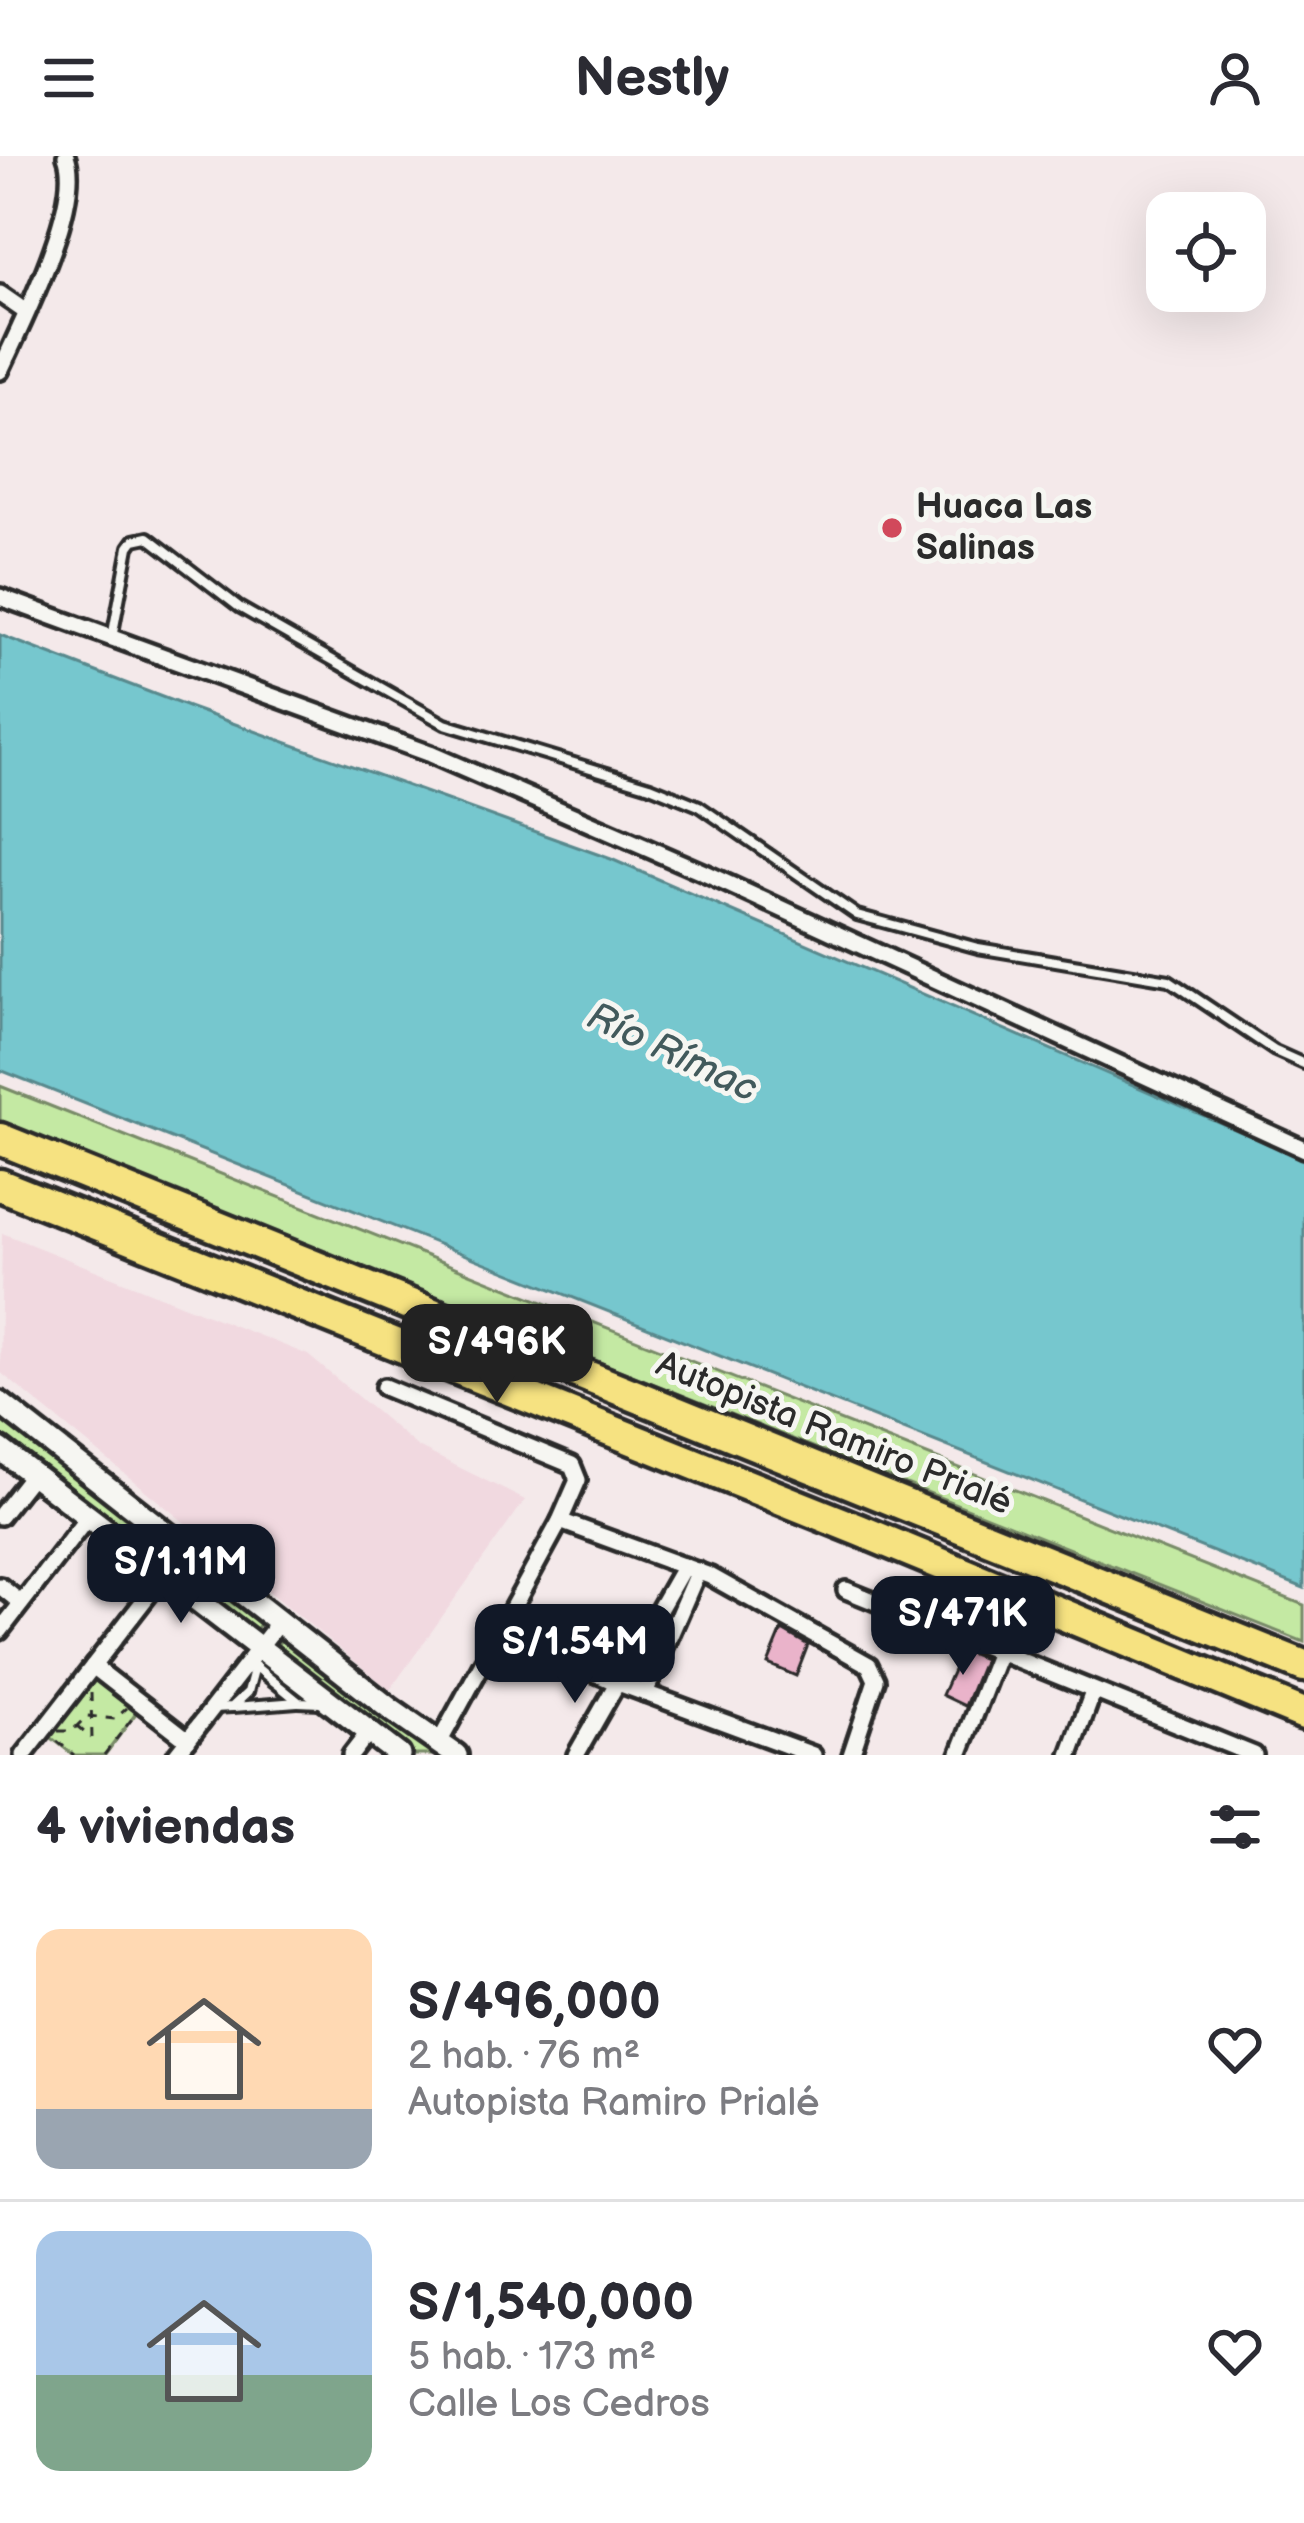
<!DOCTYPE html>
<html lang="es">
<head>
<meta charset="utf-8">
<style>
	body { margin:0; font-family:"Balsamiq Sans",sans-serif; background:#f7f7f7; color:#2b2b33; height:100vh; display:flex; flex-direction:column; font-size:45px; white-space:nowrap }
	* { box-sizing:border-box; margin:0 }
	p { font-size:39px; color:#7c7c81 }
	.icon { flex:none; width:66px; height:66px; fill:none; stroke:currentColor; stroke-width:2; stroke-linecap:round; stroke-linejoin:round }
	.map { position:relative; height:1599px; overflow:hidden }
	.sheet { display:flex; flex-direction:column; background:#fff; flex:1 }
	.sheet>* { flex:none }
	.tools { position:absolute; left:1146px; top:36px; display:grid; gap:24px }
	.tools a { display:grid; place-items:center; width:120px; height:120px; border-radius:24px; background:#fff; box-shadow:0 12px 48px #0002; font-size:60px }
	.price { position:absolute; translate:-50% -102px; padding:0 27px; border-radius:24px; background:#111827; color:#fff; font-size:39px; line-height:78px; filter:drop-shadow(0 3px 6px #0008) }
	.price::after { content:''; position:absolute; left:50%; top:72px; width:36px; height:27px; margin-left:-18px; background:inherit; clip-path:polygon(0 0,100% 0,50% 100%) }
	.price.on { background:#222; color:#fff }
	ul { padding:0; list-style:none }
	li { display:flex; align-items:center; gap:36px; height:300px; padding:0 36px }
	li+li { border-top:3px solid #e1e1e2 }
	li span { display:grid; place-items:center; flex:none; width:336px; height:240px; border-radius:24px; color:#555 }
	li>.icon { margin-inline-start:auto }
	span .icon { width:144px; height:144px; fill:#fffc; stroke-width:1 }
	li b { font-size:51px }
	h2 { display:flex; justify-content:space-between; align-items:center; height:144px; padding:0 36px; font-size:51px }
	header { display:flex; justify-content:space-between; align-items:center; height:156px; padding:0 36px; background:#fff; font-size:54px; font-weight:700 }
	.map>svg:first-child { display:block }
</style>
</head>
<body>
<header><svg class="icon" aria-label="menu" viewBox="0 0 24 24"><path d="M4 6h16M4 12h16M4 18h16"/></svg>Nestly<svg class="icon" aria-label="person" viewBox="0 0 24 24"><circle cx="12" cy="8" r="4"/><path d="M4 21q1-7 8-7t8 7"/></svg></header>
<div class="map">
<svg width="1304" height="1599" viewBox="0 0 1304 1599">
	<rect width="100%" height="100%" fill="#f4e9ea"/>
	<filter id="ink" filterUnits="userSpaceOnUse"><feTurbulence type="fractalNoise" baseFrequency=".00833" numOctaves="2"/><feDisplacementMap in="SourceGraphic" scale="24" xChannelSelector="R" yChannelSelector="G"/><feConvolveMatrix kernelMatrix="1 2 1 2 8 2 1 2 1" color-interpolation-filters="sRGB"/></filter>
	<g filter="url(#ink)">
		<!-- built -->
		<polygon fill="#f1d9e0" points="2,1077 308,1199 418,1291 525,1344 390,1534 0,1216"/>
		<!-- green -->
		<g fill="#c4e9a3" stroke="#788a67" stroke-width="3">
			<polygon points="0,930 1304,1449 1304,1486 0,968"/>
			<polygon points="0,1252 263,1463 256,1474 246,1476 0,1285"/>
			<polygon points="282,1482 292,1484 445,1599 409,1599 275,1493"/>
			<polygon points="92,1520 137,1556 105,1599 73,1599 48,1579"/>
		</g>
		<!-- water -->
		<polygon fill="#76c7ce" stroke="#58898d" stroke-width="3" points="0,479 188,551 611,703 1304,1003 1304,1432 0,914"/>
		<!-- building -->
		<g fill="#eab3ca" stroke="#2b2b2b" stroke-width="3">
			<polygon points="782,1474 808,1489 796,1520 768,1508"/>
			<polygon points="962,1494 984,1503 965,1550 942,1539"/>
		</g>
		<g fill="none" stroke-linecap="round" stroke-linejoin="round">
			<defs>
				<g id="lane">
					<polyline points="112,482 129,391 134,384 148,381 239,451 445,568 650,630 699,650 857,759 978,792 1169,824 1275,895 1304,908"/>
					<polyline points="256,1511 299,1546 320,1547"/>
					<polyline points="234,1551 297,1546"/>
					<polyline points="214,1552 232,1551 248,1536 255,1510"/>
				</g>
				<g id="street">
					<polyline points="0,138 26,156"/>
					<path d="M0 215C21 169 84 46 66 0"/>
					<polyline points="0,441 430,598 702,716 1304,993"/>
					<polyline points="384,1231 572,1309 578,1324 560,1365 439,1587"/>
					<polyline points="0,1360 33,1318"/>
					<polyline points="560,1365 710,1420 869,1509 876,1524 851,1599"/>
					<polyline points="0,1430 21,1447"/>
					<polyline points="846,1434 1254,1599"/>
					<polyline points="0,1475 88,1361"/>
					<polyline points="499,1476 618,1527 813,1599"/>
					<polyline points="93,1510 188,1584"/>
					<polyline points="645,1537 698,1415"/>
					<polyline points="24,1599 163,1420"/>
					<polyline points="176,1599 279,1466"/>
					<polyline points="351,1599 368,1577"/>
					<polyline points="576,1599 684,1410"/>
					<polyline points="959,1599 999,1496"/>
					<polyline points="1070,1599 1093,1536"/>
				</g>
				<g id="secondary">
					<polyline points="0,1247 390,1553 456,1599"/>
					<polyline points="0,1293 399,1599"/>
				</g>
				<g id="highway">
					<polyline points="0,983 1304,1510"/>
					<polyline points="0,1029 859,1374 1304,1558"/>
				</g>
			</defs>
			<!-- lane casing -->
			<use href="#lane" stroke="#2b2b2b" stroke-width="16"/>
			<!-- street casing -->
			<use href="#street" stroke="#2b2b2b" stroke-width="24"/>
			<!-- secondary casing -->
			<use href="#secondary" stroke="#2b2b2b" stroke-width="30"/>
			<!-- highway casing -->
			<use href="#highway" stroke="#2b2b2b" stroke-width="39"/>
			<!-- path -->
			<g stroke="#2b2b2b" stroke-width="3" stroke-dasharray="9 9" stroke-linecap="butt">
				<polyline points="91,1537 92,1584"/>
				<polyline points="77,1570 91,1582"/>
				<polyline points="58,1575 72,1575 87,1560 115,1563 127,1552"/>
				<polyline points="57,1585 74,1599"/>
				<polyline points="104,1599 135,1559"/>
			</g>
			<!-- lane -->
			<use href="#lane" stroke="#f6f6f2" stroke-width="8"/>
			<!-- street -->
			<use href="#street" stroke="#f6f6f2" stroke-width="15"/>
			<!-- secondary -->
			<use href="#secondary" stroke="#f6f6f2" stroke-width="21"/>
			<!-- highway -->
			<use href="#highway" stroke="#f6e281" stroke-width="30"/>
		</g>
	</g>
	<!-- markers -->
	<circle fill="#d1495b" stroke="#f6f6f2" stroke-width="4.5" cx="892" cy="372" r="12"/>
	<g text-anchor="middle" dominant-baseline="central" stroke-width="10" stroke-linejoin="round" paint-order="stroke">
		<!-- poi labels -->
		<g font-size="36" font-weight="bold" fill="#2b2b2b" stroke="#f6f6f2" text-anchor="start">
			<text x="916" y="351">Huaca Las<tspan x="916" dy="41">Salinas</tspan></text>
		</g>
		<!-- street labels -->
		<g font-size="36" fill="#2b2b2b" stroke="#f6f6f2">
			<text transform="translate(834 1278) rotate(22)">Autopista Ramiro Prialé</text>
		</g>
		<!-- water labels -->
		<g font-size="39" font-style="italic" fill="#425a5c" stroke="#f6f6f2">
			<text transform="translate(672 897) rotate(25)">Río Rímac</text>
		</g>
	</g>
</svg>
<div class="tools">
<a><svg class="icon" aria-label="locate" viewBox="0 0 24 24"><circle cx="12" cy="12" r="6"/><path d="M12 2v4M12 18v4M2 12h4M18 12h4"/></svg></a>
</div>
<b class="price on" style="left:497px;top:1250px">S/496K</b>
<b class="price" style="left:181px;top:1470px">S/1.11M</b>
<b class="price" style="left:963px;top:1522px">S/471K</b>
<b class="price" style="left:575px;top:1550px">S/1.54M</b>
</div>
<section class="sheet">
<h2>4 viviendas<svg class="icon" aria-label="filters" viewBox="0 0 24 24"><path d="M4 7h16M4 17h16"/><circle cx="9" cy="7" r="2"/><circle cx="15" cy="17" r="2"/></svg></h2>
<ul>
<li><span style="background:linear-gradient(#ffd9b3 75%,#9aa5b1 0)"><svg class="icon" aria-label="home" viewBox="0 0 24 24"><path d="M3 11l9-7 9 7M6 9v11h12V9"/></svg></span><div><b>S/496,000</b><p>2 hab. · 76 m²</p><p>Autopista Ramiro Prialé</p></div><svg class="icon" aria-label="heart" viewBox="0 0 24 24"><path d="M12 20l-8-8c-3-5 5-10 8-4 3-6 11-1 8 4z"/></svg></li>
<li><span style="background:linear-gradient(#a9c7e8 60%,#7fa58c 0)"><svg class="icon" aria-label="home" viewBox="0 0 24 24"><path d="M3 11l9-7 9 7M6 9v11h12V9"/></svg></span><div><b>S/1,540,000</b><p>5 hab. · 173 m²</p><p>Calle Los Cedros</p></div><svg class="icon" aria-label="heart" viewBox="0 0 24 24"><path d="M12 20l-8-8c-3-5 5-10 8-4 3-6 11-1 8 4z"/></svg></li>
</ul>
</section>
</body>
</html>
